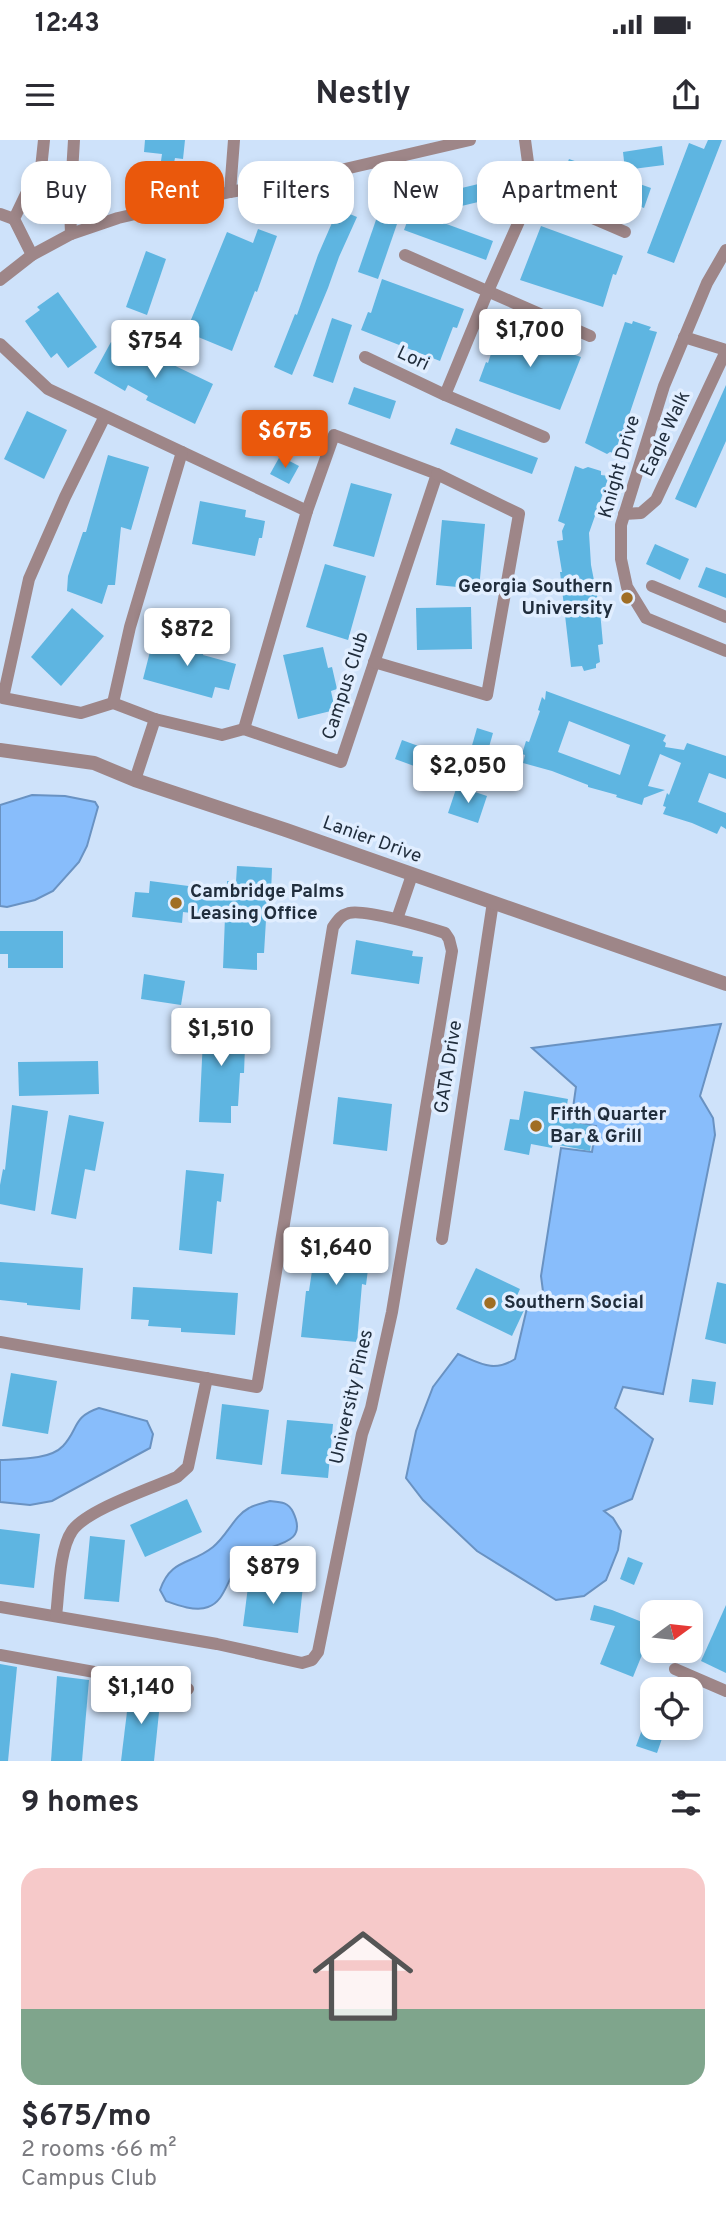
<!DOCTYPE html>
<html lang="en">
<head>
<meta charset="utf-8">
<style>
	body { margin:0; font-family:Overpass,sans-serif; background:#f2f2f3; color:#2b2b33; height:100vh; display:flex; flex-direction:column; font-size:26px; white-space:nowrap }
	* { box-sizing:border-box; margin:0 }
	p { font-size:23px; color:#7c7c81 }
	.icon { flex:none; width:38px; height:38px; fill:none; stroke:currentColor; stroke-width:2; stroke-linecap:round; stroke-linejoin:round }
	.map { position:relative; height:1621px; overflow:hidden }
	.sheet { display:flex; flex-direction:column; background:#fff; flex:1 }
	.sheet>* { flex:none }
	.guide { position:absolute; left:21px; top:21px; width:684px; height:63px; display:flex; gap:14px }
	.needle { width:46px; rotate:75deg }
	.buttons { position:absolute; left:640px; top:1460px; display:grid; gap:14px }
	.buttons a { display:grid; place-items:center; width:63px; height:63px; border-radius:14px; background:#fff; box-shadow:0 4px 10px #0003; font-size:35px }
	.price { position:absolute; translate:-50% -60px; padding:0 16px; border-radius:7px; background:#fff; color:#222; font-size:23px; line-height:46px; filter:drop-shadow(0 2px 4px #0008) }
	.price::after { content:''; position:absolute; left:50%; top:42px; width:21px; height:16px; margin-left:-10px; background:inherit; clip-path:polygon(0 0,100% 0,50% 100%) }
	.price.on { background:#ea580c; color:#fff }
	ul { padding:0; list-style:none }
	li { display:grid; align-content:center; gap:14px; height:371px; padding:0 21px }
	li span { display:grid; place-items:center; height:217px; border-radius:21px; color:#555 }
	li>.icon { margin-inline-start:auto }
	span .icon { width:126px; height:126px; fill:#fffc; stroke-width:1 }
	li b { font-size:30px }
	h2 { display:flex; justify-content:space-between; align-items:center; height:84px; padding:0 21px; font-size:30px }
	.pill { padding:0 24px; border-radius:21px; background:#fff; box-shadow:0 4px 10px #0003; font-size:24px; line-height:63px }
	.pill.on { background:#ea580c; color:#fff }
	.status { display:flex; justify-content:space-between; align-items:center; height:49px; padding:0 35px; background:#fff; direction:ltr }
	.status svg { height:19px; fill:currentColor }
	header { display:flex; justify-content:space-between; align-items:center; height:91px; padding:0 21px; background:#fff; font-size:32px; font-weight:700 }
	.map>svg:first-child { display:block }
</style>
</head>
<body>
<div class="status"><b>12:43</b><svg viewBox="0 0 49 12"><path d="M0 12V9h3v3zM5 12V6h3v6zM10 12V3h3v9zM15 12V0h3v12zM26 1h20v11H26zM47 4h2v5h-2z"/></svg></div>
<header><svg class="icon" aria-label="menu" viewBox="0 0 24 24"><path d="M4 6h16M4 12h16M4 18h16"/></svg>Nestly<svg class="icon" aria-label="share" viewBox="0 0 24 24"><path d="M12 15V3M7 8l5-5 5 5M5 13v7h14v-7"/></svg></header>
<div class="map">
<svg width="726" height="1621" viewBox="0 0 726 1621">
	<rect width="100%" height="100%" fill="#cee2fa"/>
	<!-- water -->
	<g fill="#88bdfb" stroke="#6992c2" stroke-width="2">
		<polygon points="32,655 65,656 95,662 98,667 87,706 79,722 53,751 35,760 7,767 0,766 0,665"/>
		<path d="M721 884 700 956 713 978 715 995 663 1254 623 1247 615 1268 653 1299 632 1359 604 1371 613 1378 621 1391 618 1410 606 1440 584 1456 556 1460 477 1411 423 1360 406 1338 416 1291 433 1247 458 1214C480 1223 493 1233 515 1219L527 1168 544 1159 541 1136 561 1008 592 1012 596 986 571 982 576 947 532 908Z"/>
		<path d="M99 1268 147 1281 153 1294 150 1308 52 1361 30 1365 0 1362V1320C18 1319 50 1320 63 1306 79 1289 72 1277 99 1268Z"/>
		<path d="M270 1361C281 1362 288 1362 293 1372 308 1403 278 1403 258 1412 252 1415 245 1420 240 1425 227 1436 226 1461 208 1467 196 1472 177 1465 166 1461L160 1450C171 1418 191 1425 213 1407 227 1396 234 1376 249 1368 256 1364 264 1363 270 1361Z"/>
	</g>
	<!-- building -->
	<g fill="#5eb5e1" fill-rule="evenodd">
		<polygon points="145,0 185,0 183,19 175,18 174,23 161,21 162,14 144,12"/>
		<polygon points="708,0 722,0 674,123 647,113 689,3 704,9"/>
		<polygon points="662,6 664,25 625,30 623,12"/>
		<polygon points="569,19 651,48 644,68 562,38"/>
		<polygon points="495,40 499,57 449,69 445,52"/>
		<polygon points="338,69 357,77 339,117 328,148 292,235 274,227 295,174 297,175 318,115"/>
		<polygon points="411,71 493,101 486,120 404,90"/>
		<polygon points="377,77 397,84 378,139 358,132"/>
		<polygon points="541,86 623,116 616,135 613,134 603,167 520,140"/>
		<polygon points="258,89 277,96 257,152 255,151 232,211 186,192 227,92 253,103"/>
		<polygon points="146,111 166,119 147,175 126,167"/>
		<polygon points="382,139 464,169 457,188 453,187 440,221 361,190 368,172 371,173"/>
		<polygon points="58,152 97,207 68,228 57,213 51,218 25,181 40,170 37,167"/>
		<polygon points="332,178 352,185 333,243 313,236"/>
		<polygon points="633,181 651,187 649,190 657,192 616,314 610,312 607,314 585,303 625,182 632,184"/>
		<polygon points="499,189 581,217 560,270 479,241 486,222 488,223"/>
		<polygon points="125,198 146,210 142,216 162,228 165,221 213,244 195,284 146,260 148,256 128,245 125,251 94,233 111,202 120,207"/>
		<polygon points="726,245 726,301 696,368 675,359"/>
		<polygon points="354,247 396,261 390,279 348,264"/>
		<polygon points="27,271 67,290 44,339 4,319"/>
		<polygon points="456,288 538,318 532,334 450,304"/>
		<polygon points="108,315 149,327 131,390 121,387 115,445 108,445 102,464 67,451 68,436 83,392 86,392"/>
		<polygon points="280,316 299,326 289,344 270,334"/>
		<polygon points="575,326 583,329 588,327 601,331 601,335 609,336 589,393 591,425 600,471 603,504 598,505 600,522 596,524 596,528 584,531 582,526 571,527 560,432 562,432 557,401 563,400 562,391 565,384 558,381"/>
		<polygon points="351,343 392,354 374,417 333,406"/>
		<polygon points="200,361 246,370 245,377 265,381 262,398 259,398 255,416 192,404"/>
		<polygon points="442,380 485,384 479,449 436,445"/>
		<polygon points="655,404 689,419 680,440 646,424"/>
		<polygon points="325,424 366,436 348,500 306,487"/>
		<polygon points="706,427 726,434 726,458 698,447"/>
		<polygon points="471,467 472,509 417,510 416,468"/>
		<polygon points="72,468 104,496 61,546 31,517"/>
		<polygon points="154,496 204,509 203,515 236,524 229,550 215,547 212,558 143,539"/>
		<polygon points="323,507 328,528 332,527 337,549 331,551 335,570 298,579 283,515"/>
		<path d="M546 551 666 595 663 601 666 603 665 607 684 610 687 603 726 616V639L709 633 698 662 726 673V689L721 686 717 694 692 683 663 674 666 667 663 666 667 653 669 655 681 623 660 614 648 646 665 650 644 658 642 665 616 657 617 655 588 647V645L552 631 523 623 525 615 522 614 526 601 529 602 540 571 538 570 542 557 545 560ZM569 581 630 605 620 635 558 612Z"/>
		<polygon points="477,588 493,593 485,621 469,616"/>
		<polygon points="402,600 443,615 436,634 395,619"/>
		<polygon points="457,646 487,656 478,683 448,673"/>
		<polygon points="237,726 272,728 270,780 266,780 264,813 257,813 257,830 223,828 225,777 183,772 182,783 132,777 135,752 149,753 150,741 227,751 227,741 236,742"/>
		<polygon points="0,791 63,791 63,828 8,828 8,814 0,814"/>
		<polygon points="356,800 413,811 412,816 423,817 419,844 351,834"/>
		<polygon points="144,834 185,841 181,865 141,859"/>
		<polygon points="204,878 246,880 244,933 240,933 238,966 231,966 231,983 199,982"/>
		<polygon points="98,921 99,954 19,956 18,922"/>
		<polygon points="524,951 568,959 564,981 594,986 590,1011 553,1004 552,1008 531,1004 529,1015 504,1010 510,979 519,980"/>
		<polygon points="338,957 392,964 387,1011 333,1004"/>
		<polygon points="12,965 48,971 35,1071 0,1064 0,1045 3,1029 5,1030"/>
		<polygon points="69,975 104,982 95,1031 85,1029 76,1079 51,1074"/>
		<polygon points="186,1030 224,1034 221,1062 217,1061 212,1114 179,1110"/>
		<polygon points="318,1090 372,1098 366,1145 362,1144 357,1202 301,1197 306,1151 309,1151"/>
		<polygon points="0,1122 83,1128 80,1170 27,1165 27,1163 0,1160"/>
		<polygon points="476,1128 520,1149 515,1160 526,1166 512,1196 456,1169"/>
		<polygon points="717,1142 726,1144 726,1204 705,1199"/>
		<polygon points="133,1147 238,1153 235,1195 181,1192 181,1188 148,1186 149,1180 131,1179"/>
		<polygon points="11,1233 57,1241 48,1294 2,1286"/>
		<polygon points="692,1239 716,1242 713,1265 689,1262"/>
		<polygon points="222,1264 269,1270 262,1325 216,1319"/>
		<polygon points="287,1280 333,1284 328,1338 281,1334"/>
		<polygon points="187,1359 202,1392 145,1417 130,1385"/>
		<polygon points="0,1389 40,1394 34,1448 0,1444"/>
		<polygon points="90,1396 125,1400 119,1462 84,1459"/>
		<polygon points="628,1417 643,1423 634,1445 620,1439"/>
		<polygon points="249,1439 303,1446 298,1493 243,1486"/>
		<polygon points="594,1465 612,1470 647,1484 644,1492 650,1495 633,1537 600,1524 615,1486 590,1480"/>
		<polygon points="726,1465 726,1533 701,1521"/>
		<polygon points="0,1524 17,1527 8,1621 0,1621"/>
		<polygon points="57,1536 89,1540 82,1621 51,1621"/>
		<polygon points="130,1547 161,1553 154,1621 121,1621"/>
		<polygon points="652,1563 653,1587 666,1587 657,1613 636,1606"/>
	</g>
	<g fill="none" stroke-linecap="round" stroke-linejoin="round">
		<!-- minor -->
		<g stroke="#9e8688" stroke-width="12">
			<polyline points="230,52 234,0"/>
			<polyline points="532,52 625,92"/>
			<polyline points="0,74 14,79"/>
			<polyline points="71,94 70,66 74,0"/>
			<polyline points="726,110 707,143 664,246 621,385 621,419 627,447 646,478 726,511"/>
			<polyline points="32,115 14,79 26,54 40,38 44,0"/>
			<polyline points="405,115 590,196"/>
			<polyline points="0,140 32,115 71,94 118,78 230,52 302,39 470,0"/>
			<polyline points="684,197 726,210"/>
			<polyline points="0,204 48,249 307,371 334,295 437,334 341,622 244,589 222,595 155,579 113,563 81,573 3,558 29,439 65,357 105,276"/>
			<polyline points="365,217 445,255 544,297"/>
			<polyline points="445,255 488,151 532,52 525,0"/>
			<polyline points="624,374 641,373 656,360 726,211"/>
			<polyline points="652,446 726,477"/>
			<polyline points="374,522 487,555 519,374 437,334"/>
			<polyline points="113,563 130,487 182,312"/>
			<polyline points="244,589 307,371"/>
			<polyline points="135,640 155,579"/>
			<polyline points="397,779 412,735"/>
			<polyline points="442,1099 493,762"/>
			<path d="M0 1202 257 1247 333 787C338 780 341 775 349 773 365 769 427 787 445 793L449 799 452 811 392 1172 371 1268 362 1294 318 1512 312 1520 302 1523 217 1504 0 1467"/>
			<path d="M56 1476C59 1453 59 1410 72 1391 86 1370 152 1348 177 1337L188 1327 207 1238"/>
			<polyline points="0,1515 188,1549"/>
			<polyline points="675,1529 726,1551"/>
		</g>
		<!-- tertiary -->
		<polyline stroke="#9e8688" stroke-width="14" points="0,610 94,623 135,640 286,690 726,844"/>
	</g>
	<!-- markers -->
	<g fill="#a06e24" stroke="#e1eeff" stroke-width="2.5">
		<circle cx="627" cy="458" r="7"/>
		<circle cx="176" cy="763" r="7"/>
		<circle cx="536" cy="986" r="7"/>
		<circle cx="490" cy="1163" r="7"/>
	</g>
	<g text-anchor="middle" dominant-baseline="central" stroke-width="7" stroke-linejoin="round" paint-order="stroke">
		<!-- street labels -->
		<g font-size="19" fill="#212e3d" stroke="#e1eeff">
			<text transform="translate(413 219) rotate(25)">Lori</text>
			<text transform="translate(666 294) rotate(-65)">Eagle Walk</text>
			<text transform="translate(620 327) rotate(-74)">Knight Drive</text>
			<text transform="translate(346 546) rotate(-72)">Campus Club</text>
			<text transform="translate(372 700) rotate(20)">Lanier Drive</text>
			<text transform="translate(449 927) rotate(-81)">GATA Drive</text>
			<text transform="translate(352 1257) rotate(-77)">University Pines</text>
		</g>
		<!-- poi labels -->
		<g font-size="19" font-weight="bold" fill="#212e3d" stroke="#e1eeff" text-anchor="start">
			<text x="613" y="447" text-anchor="end">Georgia Southern<tspan x="613" dy="22">University</tspan></text>
			<text x="190" y="752">Cambridge Palms<tspan x="190" dy="22">Leasing Office</tspan></text>
			<text x="550" y="975">Fifth Quarter<tspan x="550" dy="22">Bar &amp; Grill</tspan></text>
			<text x="504" y="1163">Southern Social</text>
		</g>
	</g>
</svg>
<div class="buttons">
<a><svg class="needle" viewBox="-14 -14 28 28"><path d="M0-13l5 13h-10z" fill="#e53935"/><path d="M0 13l5-13h-10z" fill="#7c7c81"/></svg></a>
<a><svg class="icon" aria-label="locate" viewBox="0 0 24 24"><circle cx="12" cy="12" r="6"/><path d="M12 2v4M12 18v4M2 12h4M18 12h4"/></svg></a>
</div>
<b class="price" style="left:530px;top:229px">$1,700</b>
<b class="price" style="left:155px;top:240px">$754</b>
<b class="price on" style="left:285px;top:330px">$675</b>
<b class="price" style="left:187px;top:528px">$872</b>
<b class="price" style="left:468px;top:665px">$2,050</b>
<b class="price" style="left:221px;top:928px">$1,510</b>
<b class="price" style="left:336px;top:1147px">$1,640</b>
<b class="price" style="left:273px;top:1466px">$879</b>
<b class="price" style="left:141px;top:1586px">$1,140</b>
<div class="guide">
<a class="pill">Buy</a>
<a class="pill on">Rent</a>
<a class="pill">Filters</a>
<a class="pill">New</a>
<a class="pill">Apartment</a>
</div>
</div>
<section class="sheet">
<h2>9 homes<svg class="icon" aria-label="filters" viewBox="0 0 24 24"><path d="M4 7h16M4 17h16"/><circle cx="9" cy="7" r="2"/><circle cx="15" cy="17" r="2"/></svg></h2>
<ul>
<li><span style="background:linear-gradient(#f6c9c9 65%,#7fa58c 0)"><svg class="icon" aria-label="home" viewBox="0 0 24 24"><path d="M3 11l9-7 9 7M6 9v11h12V9"/></svg></span><div><b>$675/mo</b><p>2 rooms · 66 m²</p><p>Campus Club</p></div></li>
</ul>
</section>
</body>
</html>
